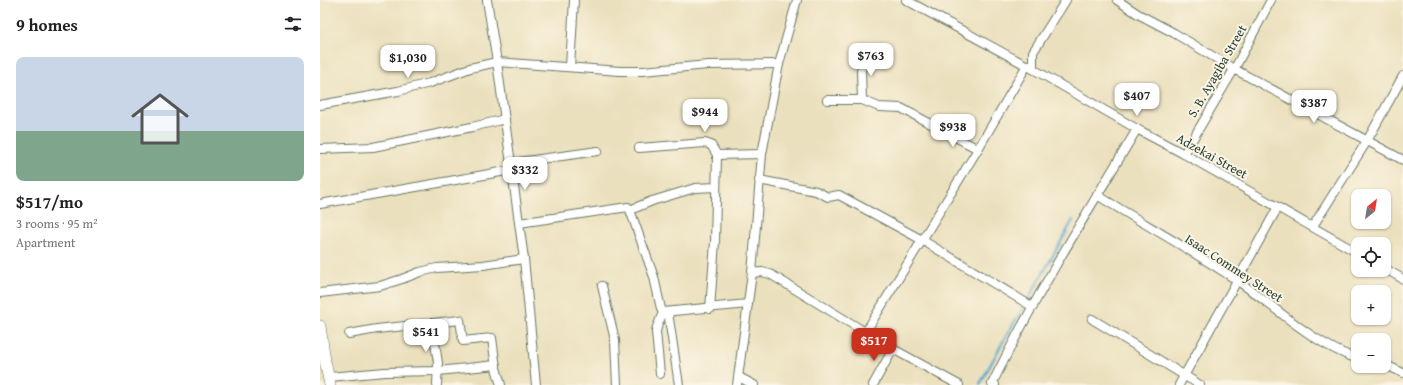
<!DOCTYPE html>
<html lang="en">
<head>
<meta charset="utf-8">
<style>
	body { margin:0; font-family:"Gentium Book Plus",serif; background:#f2f2f2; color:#202124; height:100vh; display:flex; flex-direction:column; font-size:15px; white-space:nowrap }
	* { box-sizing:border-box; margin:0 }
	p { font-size:13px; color:#757577 }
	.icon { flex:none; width:22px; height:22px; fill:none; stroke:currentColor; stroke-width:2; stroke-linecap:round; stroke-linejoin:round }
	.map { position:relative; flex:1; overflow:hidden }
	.drawer { display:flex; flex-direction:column; background:#fff; width:320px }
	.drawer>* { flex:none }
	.needle { width:26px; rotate:30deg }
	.fabs { position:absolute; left:1031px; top:189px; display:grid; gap:8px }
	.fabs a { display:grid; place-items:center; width:40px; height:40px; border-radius:8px; background:#fff; box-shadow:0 1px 3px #0004; font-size:20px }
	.price { position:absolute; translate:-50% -34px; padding:0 9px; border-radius:8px; background:#fff; color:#222; font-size:13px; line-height:26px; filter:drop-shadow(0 1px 2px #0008) }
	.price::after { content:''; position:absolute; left:50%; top:24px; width:12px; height:9px; margin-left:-6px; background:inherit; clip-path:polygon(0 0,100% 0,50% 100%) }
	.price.selected { background:#c8321e; color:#fff }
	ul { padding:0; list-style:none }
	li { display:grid; align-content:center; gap:8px; height:212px; padding:0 16px }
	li+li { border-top:1px solid #e0e0e0 }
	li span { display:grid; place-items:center; height:124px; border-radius:8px; color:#555 }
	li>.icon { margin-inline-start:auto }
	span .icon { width:72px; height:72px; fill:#fffc; stroke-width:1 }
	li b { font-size:17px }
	h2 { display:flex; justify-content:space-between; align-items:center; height:48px; padding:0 16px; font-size:17px }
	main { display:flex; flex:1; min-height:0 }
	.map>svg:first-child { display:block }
</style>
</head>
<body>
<main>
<section class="drawer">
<h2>9 homes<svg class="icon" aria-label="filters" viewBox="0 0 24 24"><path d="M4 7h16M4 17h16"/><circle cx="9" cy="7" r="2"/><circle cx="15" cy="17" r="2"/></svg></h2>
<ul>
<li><span style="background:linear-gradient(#c9d6e8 60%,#7fa58c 0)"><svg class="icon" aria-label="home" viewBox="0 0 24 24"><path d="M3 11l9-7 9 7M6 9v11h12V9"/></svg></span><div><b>$517/mo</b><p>3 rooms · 95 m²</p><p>Apartment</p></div></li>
</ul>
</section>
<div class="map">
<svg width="1083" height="385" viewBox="0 0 1083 385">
	<rect width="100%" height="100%" fill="#fcf5e5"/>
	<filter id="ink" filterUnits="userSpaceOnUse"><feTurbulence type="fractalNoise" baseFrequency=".025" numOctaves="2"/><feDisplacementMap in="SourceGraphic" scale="8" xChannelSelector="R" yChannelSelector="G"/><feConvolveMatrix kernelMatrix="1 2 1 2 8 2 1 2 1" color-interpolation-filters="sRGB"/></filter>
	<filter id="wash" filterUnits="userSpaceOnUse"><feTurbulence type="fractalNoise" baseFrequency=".012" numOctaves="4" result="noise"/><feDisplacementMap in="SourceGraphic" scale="16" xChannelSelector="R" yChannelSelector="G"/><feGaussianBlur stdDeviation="0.9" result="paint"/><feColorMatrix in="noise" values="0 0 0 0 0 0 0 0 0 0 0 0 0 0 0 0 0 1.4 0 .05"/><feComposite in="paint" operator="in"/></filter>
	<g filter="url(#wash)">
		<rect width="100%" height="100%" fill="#ebe0bd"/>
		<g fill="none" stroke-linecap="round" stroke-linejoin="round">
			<!-- stream -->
			<g stroke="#52a7ce" stroke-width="2.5">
				<polyline points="708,300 753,220"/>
				<polyline points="660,384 685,338 703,308"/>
			</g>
		</g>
	</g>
	<g filter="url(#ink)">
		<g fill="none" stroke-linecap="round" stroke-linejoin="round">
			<defs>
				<g id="minor">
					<polyline points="167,0 177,62 204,259 216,385"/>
					<polyline points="586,0 713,69 817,129 864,154 1038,253"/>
					<polyline points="797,0 818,14 854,33 914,69 1083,160"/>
					<polyline points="250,67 254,0"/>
					<polyline points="713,69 713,52 746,0"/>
					<polyline points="507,100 542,100 559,107 581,108 658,149 707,65"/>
					<polyline points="542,100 541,70 548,52"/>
					<polyline points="0,105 78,91 110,83 150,68 177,62 300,71 323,71 388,65 459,64"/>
					<polyline points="319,148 385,143 391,145 397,155 395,242 390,309"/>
					<polyline points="0,149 53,147 152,127 185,119"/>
					<polyline points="864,154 916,66 951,0"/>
					<polyline points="397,155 442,154"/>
					<polyline points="191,163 278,151"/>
					<polyline points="439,180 496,191 508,197 519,195 602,240 713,307"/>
					<path d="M777 195C824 224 873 251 918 281 957 308 993 344 1038 359"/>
					<polyline points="0,204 192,170"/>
					<polyline points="310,210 332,201 375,188 396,187"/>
					<polyline points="199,223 308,207 310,210 334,277 341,309 343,312 337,327 336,332 340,374"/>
					<polyline points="993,226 1047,141 1083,76"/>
					<polyline points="1064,268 1083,279"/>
					<polyline points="432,273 442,272 450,274 573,349 639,385"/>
					<polyline points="282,286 295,340 297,385"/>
					<polyline points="0,293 60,286 82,279 100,272 117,268 163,265 204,259"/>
					<polyline points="343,312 428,304"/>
					<polyline points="348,312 359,385"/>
					<polyline points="772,319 880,385"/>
					<polyline points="112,323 118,363 117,385"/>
					<polyline points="545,333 658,149"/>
					<polyline points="29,334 57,329 140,320 143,341 172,338 176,368 181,385"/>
					<polyline points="1064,364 1083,373"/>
					<polyline points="9,377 65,372 118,371 176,365"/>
					<polyline points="419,377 434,385"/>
					<polyline points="417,385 432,273 442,154 459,64 477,0"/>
					<polyline points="553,385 573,349"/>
					<path d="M675 385 672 384C715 296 767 213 817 129"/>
					<polyline points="859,385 958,207"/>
				</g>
				<polyline id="secondary" points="0,326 5,361 10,385"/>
			</defs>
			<!-- minor casing -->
			<use href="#minor" stroke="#667664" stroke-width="10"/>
			<!-- secondary casing -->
			<use href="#secondary" stroke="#667664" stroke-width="12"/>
			<!-- minor -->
			<use href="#minor" stroke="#fff" stroke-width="8"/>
			<!-- secondary -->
			<use href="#secondary" stroke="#fff" stroke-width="11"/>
		</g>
	</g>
	<g text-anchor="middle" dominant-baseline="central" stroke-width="4" stroke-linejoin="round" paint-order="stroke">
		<!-- street labels -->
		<g font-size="13" fill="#1f3d34" stroke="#fcf5e5">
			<text transform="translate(897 71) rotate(-60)">S. B. Ayagiba Street</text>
			<text transform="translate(892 156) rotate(29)">Adzekai Street</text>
			<text transform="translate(914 268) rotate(33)">Isaac Commey Street</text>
		</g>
	</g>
</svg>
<div class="fabs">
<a><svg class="needle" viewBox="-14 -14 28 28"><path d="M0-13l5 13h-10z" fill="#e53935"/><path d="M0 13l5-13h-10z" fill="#757577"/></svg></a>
<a><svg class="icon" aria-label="locate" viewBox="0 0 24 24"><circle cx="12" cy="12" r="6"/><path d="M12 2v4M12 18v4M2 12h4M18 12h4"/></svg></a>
<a>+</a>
<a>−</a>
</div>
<b class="price" style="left:551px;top:77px">$763</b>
<b class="price" style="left:88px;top:79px">$1,030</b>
<b class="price" style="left:817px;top:117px">$407</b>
<b class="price" style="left:994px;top:124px">$387</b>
<b class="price" style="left:385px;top:133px">$944</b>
<b class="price" style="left:633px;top:148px">$938</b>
<b class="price" style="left:205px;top:191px">$332</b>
<b class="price" style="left:106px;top:353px">$541</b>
<b class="price selected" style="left:554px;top:362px">$517</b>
</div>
</main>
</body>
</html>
